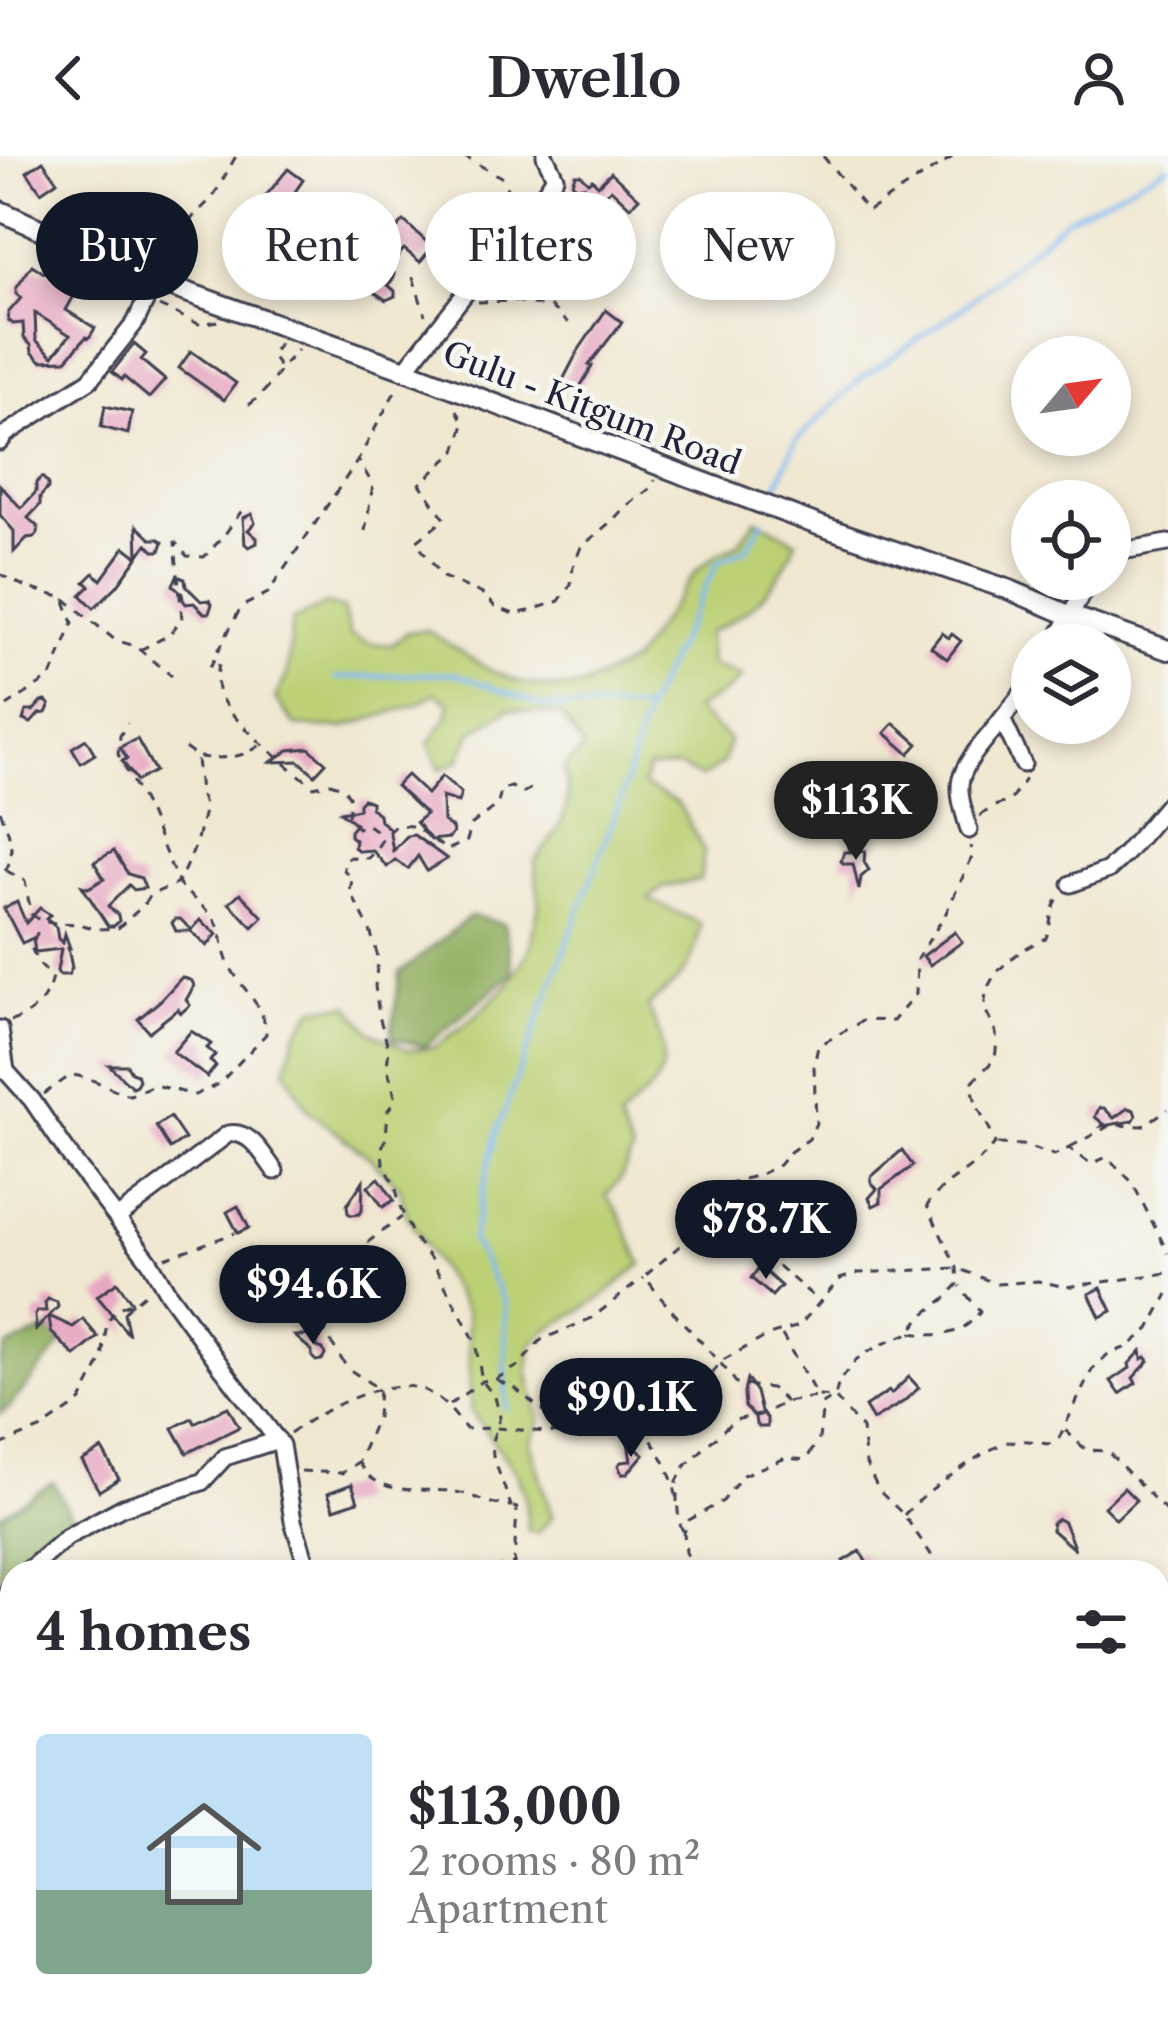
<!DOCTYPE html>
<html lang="en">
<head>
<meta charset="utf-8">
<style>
	body { margin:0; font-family:"Libre Caslon Text",serif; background:#f2f2f3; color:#2b2b33; height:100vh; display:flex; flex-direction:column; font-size:45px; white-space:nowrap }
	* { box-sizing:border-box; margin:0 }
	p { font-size:39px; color:#7c7c81 }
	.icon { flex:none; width:66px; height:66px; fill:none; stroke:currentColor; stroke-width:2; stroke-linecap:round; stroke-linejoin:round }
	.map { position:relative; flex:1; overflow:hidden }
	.side { position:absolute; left:0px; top:1404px; width:1170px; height:468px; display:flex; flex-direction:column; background:#fff; border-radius:36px 36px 0 0; box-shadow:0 6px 18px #0003 }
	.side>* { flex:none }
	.banner { position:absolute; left:36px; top:36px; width:1098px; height:108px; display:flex; gap:24px }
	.needle { width:78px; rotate:61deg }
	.tools { position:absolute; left:1011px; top:180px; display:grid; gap:24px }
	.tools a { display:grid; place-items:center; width:120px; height:120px; border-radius:50%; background:#fff; box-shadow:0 6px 18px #0003; font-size:60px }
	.price { position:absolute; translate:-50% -102px; padding:0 27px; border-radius:42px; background:#111827; color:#fff; font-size:39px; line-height:78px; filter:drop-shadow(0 3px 6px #0008) }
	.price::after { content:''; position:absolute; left:50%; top:72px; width:36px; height:27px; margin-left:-18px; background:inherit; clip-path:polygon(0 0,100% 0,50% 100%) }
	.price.on { background:#222; color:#fff }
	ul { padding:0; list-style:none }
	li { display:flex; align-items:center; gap:36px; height:300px; padding:0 36px }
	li+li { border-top:3px solid #e1e1e2 }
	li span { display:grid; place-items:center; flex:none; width:336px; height:240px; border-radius:12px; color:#555 }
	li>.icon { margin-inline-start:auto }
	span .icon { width:144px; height:144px; fill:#fffc; stroke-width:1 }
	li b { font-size:51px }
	h2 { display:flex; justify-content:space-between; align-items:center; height:144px; padding:0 36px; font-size:51px }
	.chip { padding:0 42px; border-radius:54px; background:#fff; box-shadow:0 6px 18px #0003; font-size:42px; line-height:108px }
	.chip.on { background:#111827; color:#fff }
	header { display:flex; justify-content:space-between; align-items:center; height:156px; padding:0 36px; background:#fff; font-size:54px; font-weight:600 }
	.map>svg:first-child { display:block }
</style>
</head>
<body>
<header><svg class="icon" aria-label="back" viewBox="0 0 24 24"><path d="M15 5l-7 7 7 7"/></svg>Dwello<svg class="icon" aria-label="person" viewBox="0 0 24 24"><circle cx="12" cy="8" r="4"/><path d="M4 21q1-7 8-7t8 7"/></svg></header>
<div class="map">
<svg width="1168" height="1872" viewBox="0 0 1168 1872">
	<rect width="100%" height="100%" fill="#f6f6f2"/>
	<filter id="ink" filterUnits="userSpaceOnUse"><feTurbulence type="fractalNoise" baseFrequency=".00833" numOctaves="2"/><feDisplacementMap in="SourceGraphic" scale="24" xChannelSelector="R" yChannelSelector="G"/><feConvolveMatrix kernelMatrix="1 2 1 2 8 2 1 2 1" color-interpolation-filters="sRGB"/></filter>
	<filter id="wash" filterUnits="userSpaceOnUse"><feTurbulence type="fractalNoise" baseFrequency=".004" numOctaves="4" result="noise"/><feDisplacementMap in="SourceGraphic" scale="48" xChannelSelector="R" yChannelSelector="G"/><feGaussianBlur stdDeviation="2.7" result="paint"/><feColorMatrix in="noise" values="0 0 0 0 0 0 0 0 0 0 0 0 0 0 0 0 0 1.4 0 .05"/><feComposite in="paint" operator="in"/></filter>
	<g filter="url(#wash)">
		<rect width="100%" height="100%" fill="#f0e7d0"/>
		<!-- green -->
		<path fill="#bbd075" stroke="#6e7958" stroke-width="3" d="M756 363 796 385C778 431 753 456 708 477L710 509 742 520C726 541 714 539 695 554L729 584 723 607 702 622 679 611 648 612 643 630 678 647 704 695 700 724 664 731 648 743 701 768C692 815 684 820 648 850 661 881 675 912 646 938 636 947 627 954 619 965L632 997 620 1024 606 1039 619 1057 642 1108 598 1144 547 1174 532 1188 528 1215 540 1266 530 1287 552 1361 538 1377 528 1375 525 1340 517 1318 471 1255 467 1157 407 1060 400 1032 369 1001 309 955 285 913 296 878 315 852 349 849 370 875 408 894 435 891 472 863 507 830 529 795 539 748 535 705C559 673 576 655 563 613L584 592 560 559 509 553 471 577 459 605 440 613 429 588 447 561 450 547 435 537 418 548 343 572 296 570 275 542 287 519 292 465 326 448 343 453 350 479 369 487 392 489 408 476 427 474 489 514 522 527 555 532 581 531 633 505 696 415 716 399 738 388Z"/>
		<!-- forest -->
		<g fill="#94b266" stroke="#5b6a50" stroke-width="3">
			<polygon points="471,760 504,768 513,817 425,890 391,882 400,817"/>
			<polygon points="49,1173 62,1188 8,1252 0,1258 0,1206 7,1191"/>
			<polygon points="53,1326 75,1367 0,1423 0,1359"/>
		</g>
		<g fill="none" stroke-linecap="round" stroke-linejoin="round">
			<!-- stream -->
			<g stroke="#7fbaf1" stroke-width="4.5">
				<polyline points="777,330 796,285 859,224 961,153 1066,63 1168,10"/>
				<polyline points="335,522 453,517 546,551 646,553"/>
				<polyline points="506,1253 505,1148 472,1084 495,981 621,643 646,553 717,407 747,392 763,365"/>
			</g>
		</g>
		<g id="blocks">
			<!-- building -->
			<g fill="#e7a8c3" fill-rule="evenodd">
				<polygon points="43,5 57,25 41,36 27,16"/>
				<polygon points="288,13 303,24 281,56 264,42"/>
				<polygon points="611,16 639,42 630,51 611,33 594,48 581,33 583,30 575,31 572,27 575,18 580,18 588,26 592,23 598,29"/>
				<polygon points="404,65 432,91 420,106 404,93 388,111 394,117 394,122 388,129 395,135 395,140 386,144 367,131 366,112 356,112 352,104 360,100 366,106"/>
				<path d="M32 109 44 117 47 112 79 131 66 154 95 172 89 182 86 181 66 204 41 205 32 196 31 189 24 182 23 167 13 168 8 164V157L21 142 16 138V133ZM35 157 70 179 53 200 36 184Z"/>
				<polygon points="606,154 622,166 589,209 592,210 579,233 563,224 578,195"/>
				<polygon points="134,188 146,198 141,204 165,224 149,242 124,221 122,224 112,216"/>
				<polygon points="191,195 236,227 224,244 179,212"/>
				<polygon points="105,250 132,256 128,278 101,271"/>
				<polygon points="42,321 48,327 48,332 40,341 40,349 28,362 38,371 38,377 34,381 27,382 14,396 14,375 0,359 0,329 21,352 36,336 36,327"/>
				<polygon points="252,358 255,367 248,374 257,382 257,387 249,391 245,388 243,362"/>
				<polygon points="137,370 151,383 159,383 163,386 160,395 154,395 147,388 138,400"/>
				<polygon points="125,391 138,401 117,430 94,452 81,439 90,430 85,426 94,417 101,424"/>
				<polygon points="177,420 185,423 186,430 201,445 209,444 212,448 209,457 204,457 194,447 186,448 183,444 182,437 173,429"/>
				<polygon points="942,477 949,482 952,478 961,485 947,503 931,491"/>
				<polygon points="46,545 50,549 46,557 39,558 31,567 23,564 26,555 33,555 41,546"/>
				<polygon points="894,567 918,588 909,598 885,577"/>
				<polygon points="86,583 95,598 81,607 72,592"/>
				<polygon points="137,583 155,615 137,625 122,605 127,603 120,591"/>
				<polygon points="309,592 326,607 315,619 299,605 271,606 289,594"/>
				<polygon points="407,619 427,638 442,620 461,637 458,646 442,641 443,665 452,672 453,677 449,682 431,684 416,666 426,658 396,630"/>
				<polygon points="363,643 371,646 371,652 379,658 380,665 389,672 393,695 407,680 414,679 447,703 427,715 418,700 408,713 395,704 387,711 372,694 359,695 354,691 355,684 350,680 350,675 356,668 340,656 359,653 359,647"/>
				<polygon points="872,667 878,677 857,688 852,678"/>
				<polygon points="848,690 854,696 865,695 864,706 869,714 861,721 859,734 853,708 844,708 841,705 844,696 850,696"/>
				<polygon points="114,695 128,718 141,722 145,732 134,734 129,729 108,750 118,759 119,765 114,770 108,770 82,730 88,732 104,723 94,706"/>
				<polygon points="240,737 263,761 253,771 229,747"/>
				<polygon points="17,746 26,767 40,752 50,759 46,763 56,771 58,783 63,787 65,778 70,792 68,792 72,812 68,819 59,819 57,815 61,793 35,796 33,782 22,787 4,752"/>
				<polygon points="175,763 180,763 192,774 200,764 217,778 207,790 191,775 176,775 172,767"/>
				<polygon points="955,776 962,786 930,809 923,800"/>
				<polygon points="182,821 192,825 194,830 186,844 190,849 181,857 178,853 149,876 138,863 161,844"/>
				<polygon points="191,875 211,888 207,892 215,899 210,905 216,910 207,921 173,896"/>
				<polygon points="109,909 127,909 131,916 137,918 139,924 136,929 132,931"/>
				<polygon points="1099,952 1104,952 1114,962 1128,952 1134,954 1136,960 1133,965 1102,970 1104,968 1095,961"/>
				<polygon points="170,961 185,983 170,993 156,970"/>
				<polygon points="902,994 913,1010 881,1033 881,1046 873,1050 869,1042 877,1033 871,1026 871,1021"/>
				<polygon points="379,1022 394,1044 383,1051 368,1030"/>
				<polygon points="363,1025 362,1055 359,1058 352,1059 348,1057 347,1049"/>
				<polygon points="238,1050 249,1072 238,1077 227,1056"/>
				<polygon points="760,1111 781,1130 772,1140 751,1122"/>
				<polygon points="117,1126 132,1147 124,1157 129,1179 97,1140"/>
				<polygon points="1101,1132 1112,1155 1100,1161 1089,1138"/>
				<polygon points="48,1143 57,1146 58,1151 49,1160 73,1171 83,1163 98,1181 75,1200 51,1176 49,1160 36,1174 35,1159 38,1155 46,1155 45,1147"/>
				<polygon points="313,1179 317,1183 317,1191 323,1193 325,1199 322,1204 316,1205 312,1201 312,1195 295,1180"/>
				<polygon points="1141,1195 1142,1203 1146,1201 1149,1205 1133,1222 1136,1227 1120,1238 1111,1225 1130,1212 1129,1208"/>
				<polygon points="909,1221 919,1232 903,1246 873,1264 865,1251 889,1235 891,1238"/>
				<polygon points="747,1223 756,1236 761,1256 767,1262 767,1271 759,1271 756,1268 755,1261 745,1251 744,1237"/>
				<polygon points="228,1251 239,1271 187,1297 173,1272 192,1262 195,1267 198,1265"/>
				<polygon points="628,1286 644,1298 627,1318 622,1318 618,1309 621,1306 631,1305"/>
				<polygon points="102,1293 119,1323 99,1335 82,1305"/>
				<polygon points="352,1328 358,1345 334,1353 328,1337"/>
				<polygon points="1124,1332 1136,1344 1116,1363 1104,1351"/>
				<polygon points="1058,1363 1064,1366 1075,1394 1052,1374 1052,1367"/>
				<polygon points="860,1395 872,1416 849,1416 843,1405"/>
			</g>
		</g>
	</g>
	<g filter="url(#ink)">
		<use href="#blocks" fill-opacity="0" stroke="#414051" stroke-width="3"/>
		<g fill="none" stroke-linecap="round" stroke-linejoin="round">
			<defs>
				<g id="minor">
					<polyline points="405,214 547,33 555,21 545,0"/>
					<polyline points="0,286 6,278 90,224 135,167 145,146 147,122"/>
					<polyline points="1110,402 1122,395 1168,387"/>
					<polyline points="1054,489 1090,423"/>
					<polyline points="1023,608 1002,563 1032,525"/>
					<path d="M969 674C965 659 957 638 961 623 967 601 989 581 1002 563"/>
					<polyline points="1071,728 1108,714 1126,697 1168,648"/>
					<polyline points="0,873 6,915 32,944 72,1003 150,1106 168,1137 223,1213 281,1289 293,1365 309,1416"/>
					<path d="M117 1062 228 978C251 974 262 998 275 1015"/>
					<polyline points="26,1416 67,1381 123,1351 202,1326 225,1301 278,1284"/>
					<polyline points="0,1447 12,1430"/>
					<polyline points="0,1471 12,1488"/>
					<polyline points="457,1860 464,1872"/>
					<polyline points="275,1872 281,1860"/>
				</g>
				<polyline id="major" points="0,55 147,122 405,214 818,369 1010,434 1071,460 1168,494"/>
			</defs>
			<!-- minor casing -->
			<use href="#minor" stroke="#414051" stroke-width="21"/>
			<!-- major casing -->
			<use href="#major" stroke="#414051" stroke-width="24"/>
			<!-- path -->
			<g stroke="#414051" stroke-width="3" stroke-dasharray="9 9" stroke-linecap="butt">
				<polyline points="463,0 501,21 516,50"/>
				<polyline points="823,0 868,55 954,0"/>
				<polyline points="158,110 175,93 193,61 213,41 236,0"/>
				<polyline points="413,121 425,159"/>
				<polyline points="478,146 515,145 551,151 568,167"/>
				<polyline points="159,150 199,168 218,165"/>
				<polyline points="279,187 272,199 281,215"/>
				<path d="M249 249C274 230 277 213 298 194"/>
				<polyline points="457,254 464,268 456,295 420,328 445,363 416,386 443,421 485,439 495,451 514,458 529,455 559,445 571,428 573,411 581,391 613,364 625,351 651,332 655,324"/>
				<polyline points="365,375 373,329 358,304 397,232"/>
				<polyline points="0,418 28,432 64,442 73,467 51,521 7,550"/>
				<polyline points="65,443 115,484 135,490 172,520"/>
				<polyline points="140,494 169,479 182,463 175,386 187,400 204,401 222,382 246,349"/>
				<path d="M219 508C217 517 216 529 219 537 229 565 290 611 314 631L330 627 343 631 350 642 348 661 358 672 368 669 381 678"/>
				<polyline points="210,511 241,451 268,437 358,304"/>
				<path d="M199 601C223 603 242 603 262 588"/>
				<path d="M0 655C10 678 19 701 0 722"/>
				<polyline points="980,660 994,650 1010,645 1025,623"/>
				<polyline points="7,715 25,725 31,758 42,766 78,768 98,773 118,772 143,750 150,739 178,727 148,655 118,598 120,580 127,567"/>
				<path d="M11 865C33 858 47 845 52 821L38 807 31 791 41 768"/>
				<path d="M44 938 71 919C93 921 109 933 130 939L154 929 195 939 219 928 266 878C265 846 238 832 227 804 221 789 223 773 212 760 202 748 188 740 178 727L195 691 205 651 200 638 197 601 182 590"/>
				<polyline points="997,988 1022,989 1054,999 1069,992 1091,1008 1107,1001 1132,1026 1168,1097"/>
				<polyline points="1070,991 1111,969 1143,970 1168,953"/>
				<polyline points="719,1042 764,1098 820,1146"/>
				<polyline points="165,1102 235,1077"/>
				<path d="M911 1177C939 1181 962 1180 980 1156L960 1130"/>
				<polyline points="782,1179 817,1240 835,1241 862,1273 866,1308 879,1335 904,1359 943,1416"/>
				<polyline points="497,1224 516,1233 567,1275"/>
				<path d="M786 1246 771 1232 737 1228C709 1189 671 1160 645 1120L715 1059 718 1041 725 1028 759 1019 779 1009 790 996 809 983 816 967 814 910 818 890 864 864 893 865 916 838 917 803 945 759 973 699 971 690"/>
				<polyline points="449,1249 482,1225 496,1223 518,1210 541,1184 592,1162 643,1122"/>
				<path d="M641 1269C658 1292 673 1317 677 1345 679 1358 677 1363 683 1375"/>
				<polyline points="1065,1274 1086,1294 1107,1295 1168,1357"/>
				<path d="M290 1277C320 1256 386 1218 424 1234 442 1243 454 1257 466 1273L496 1272 572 1278 641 1269 671 1246 691 1226 713 1217 721 1205 769 1179 799 1170 840 1123 858 1117 957 1112 997 1128 1038 1125 1066 1131 1168 1117"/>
				<polyline points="0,1289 42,1272 81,1245 102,1203 107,1166 116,1153 136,1145 149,1134"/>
				<path d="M358 1306C362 1311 365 1318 370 1321 397 1342 435 1329 465 1338 484 1344 490 1349 511 1350L493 1300 492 1285 500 1261 495 1241 482 1225 475 1185 430 1102 414 1082 401 1053 395 1029 384 1009 381 994 386 982 388 954 396 944 387 910 389 894 379 860 375 830 378 801 370 774 350 735 352 723 344 714V705L350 701 368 702C380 690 382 680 396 669L414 670 447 694 467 685 471 669 498 648 501 633 511 631 524 636 536 630"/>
				<polyline points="301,1315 342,1317 358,1306 377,1261 379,1233 347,1212 325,1176 325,1133 353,1097 402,1061"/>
				<polyline points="677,1346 677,1325 686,1309 734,1264 760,1259 786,1246 815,1241"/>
				<path d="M904 1359C921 1340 986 1291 1009 1286 1023 1283 1035 1286 1049 1288L1059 1282 1092 1214 1107 1199 1129 1190 1149 1173 1168 1138"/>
				<polyline points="476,1416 514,1408 517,1352 513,1351"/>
				<path d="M695 1416 686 1396 684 1377 689 1364 723 1345 743 1319 786 1302 806 1304 819 1283 823 1247 835 1241 839 1225 857 1203 878 1190 909 1177 922 1160 946 1142 958 1128 957 1112 927 1050C944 1023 976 1013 995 988 989 963 972 954 973 925L995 903C996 893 998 883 995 873 993 867 988 861 986 855 978 821 1020 793 1046 782 1053 765 1048 755 1060 740"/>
				<polyline points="0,1734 12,1721"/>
				<polyline points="309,1860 338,1872"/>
				<polyline points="405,1872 410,1860"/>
			</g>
			<!-- minor -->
			<use href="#minor" stroke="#fff" stroke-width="15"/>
			<!-- major -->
			<use href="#major" stroke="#fff" stroke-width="18"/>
		</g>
	</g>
	<g text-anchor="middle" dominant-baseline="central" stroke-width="9" stroke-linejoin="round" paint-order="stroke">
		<!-- street labels -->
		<g font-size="33" fill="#22223b" stroke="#f6f6f2">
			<text transform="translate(592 252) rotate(21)">Gulu - Kitgum Road</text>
		</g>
	</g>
</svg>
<div class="tools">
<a><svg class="needle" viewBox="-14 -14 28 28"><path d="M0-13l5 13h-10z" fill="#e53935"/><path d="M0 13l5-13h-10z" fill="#7c7c81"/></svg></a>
<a><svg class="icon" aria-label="locate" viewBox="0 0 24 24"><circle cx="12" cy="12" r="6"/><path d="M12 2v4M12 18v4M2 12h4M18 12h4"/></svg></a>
<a><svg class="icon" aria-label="layers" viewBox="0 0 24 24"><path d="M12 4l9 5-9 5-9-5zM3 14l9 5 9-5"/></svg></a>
</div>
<b class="price on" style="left:856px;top:707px">$113K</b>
<b class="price" style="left:766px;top:1126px">$78.7K</b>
<b class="price" style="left:313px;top:1191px">$94.6K</b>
<b class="price" style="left:631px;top:1304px">$90.1K</b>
<div class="banner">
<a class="chip on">Buy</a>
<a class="chip">Rent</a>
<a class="chip">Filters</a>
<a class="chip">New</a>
</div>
<section class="side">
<h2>4 homes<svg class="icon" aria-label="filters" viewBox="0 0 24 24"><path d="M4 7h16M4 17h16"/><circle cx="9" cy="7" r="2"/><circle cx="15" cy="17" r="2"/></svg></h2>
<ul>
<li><span style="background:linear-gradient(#bfe0f5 65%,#7fa58c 0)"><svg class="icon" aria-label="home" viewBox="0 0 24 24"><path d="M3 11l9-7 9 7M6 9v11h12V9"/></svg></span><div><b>$113,000</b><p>2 rooms · 80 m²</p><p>Apartment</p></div></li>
</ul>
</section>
</div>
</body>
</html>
